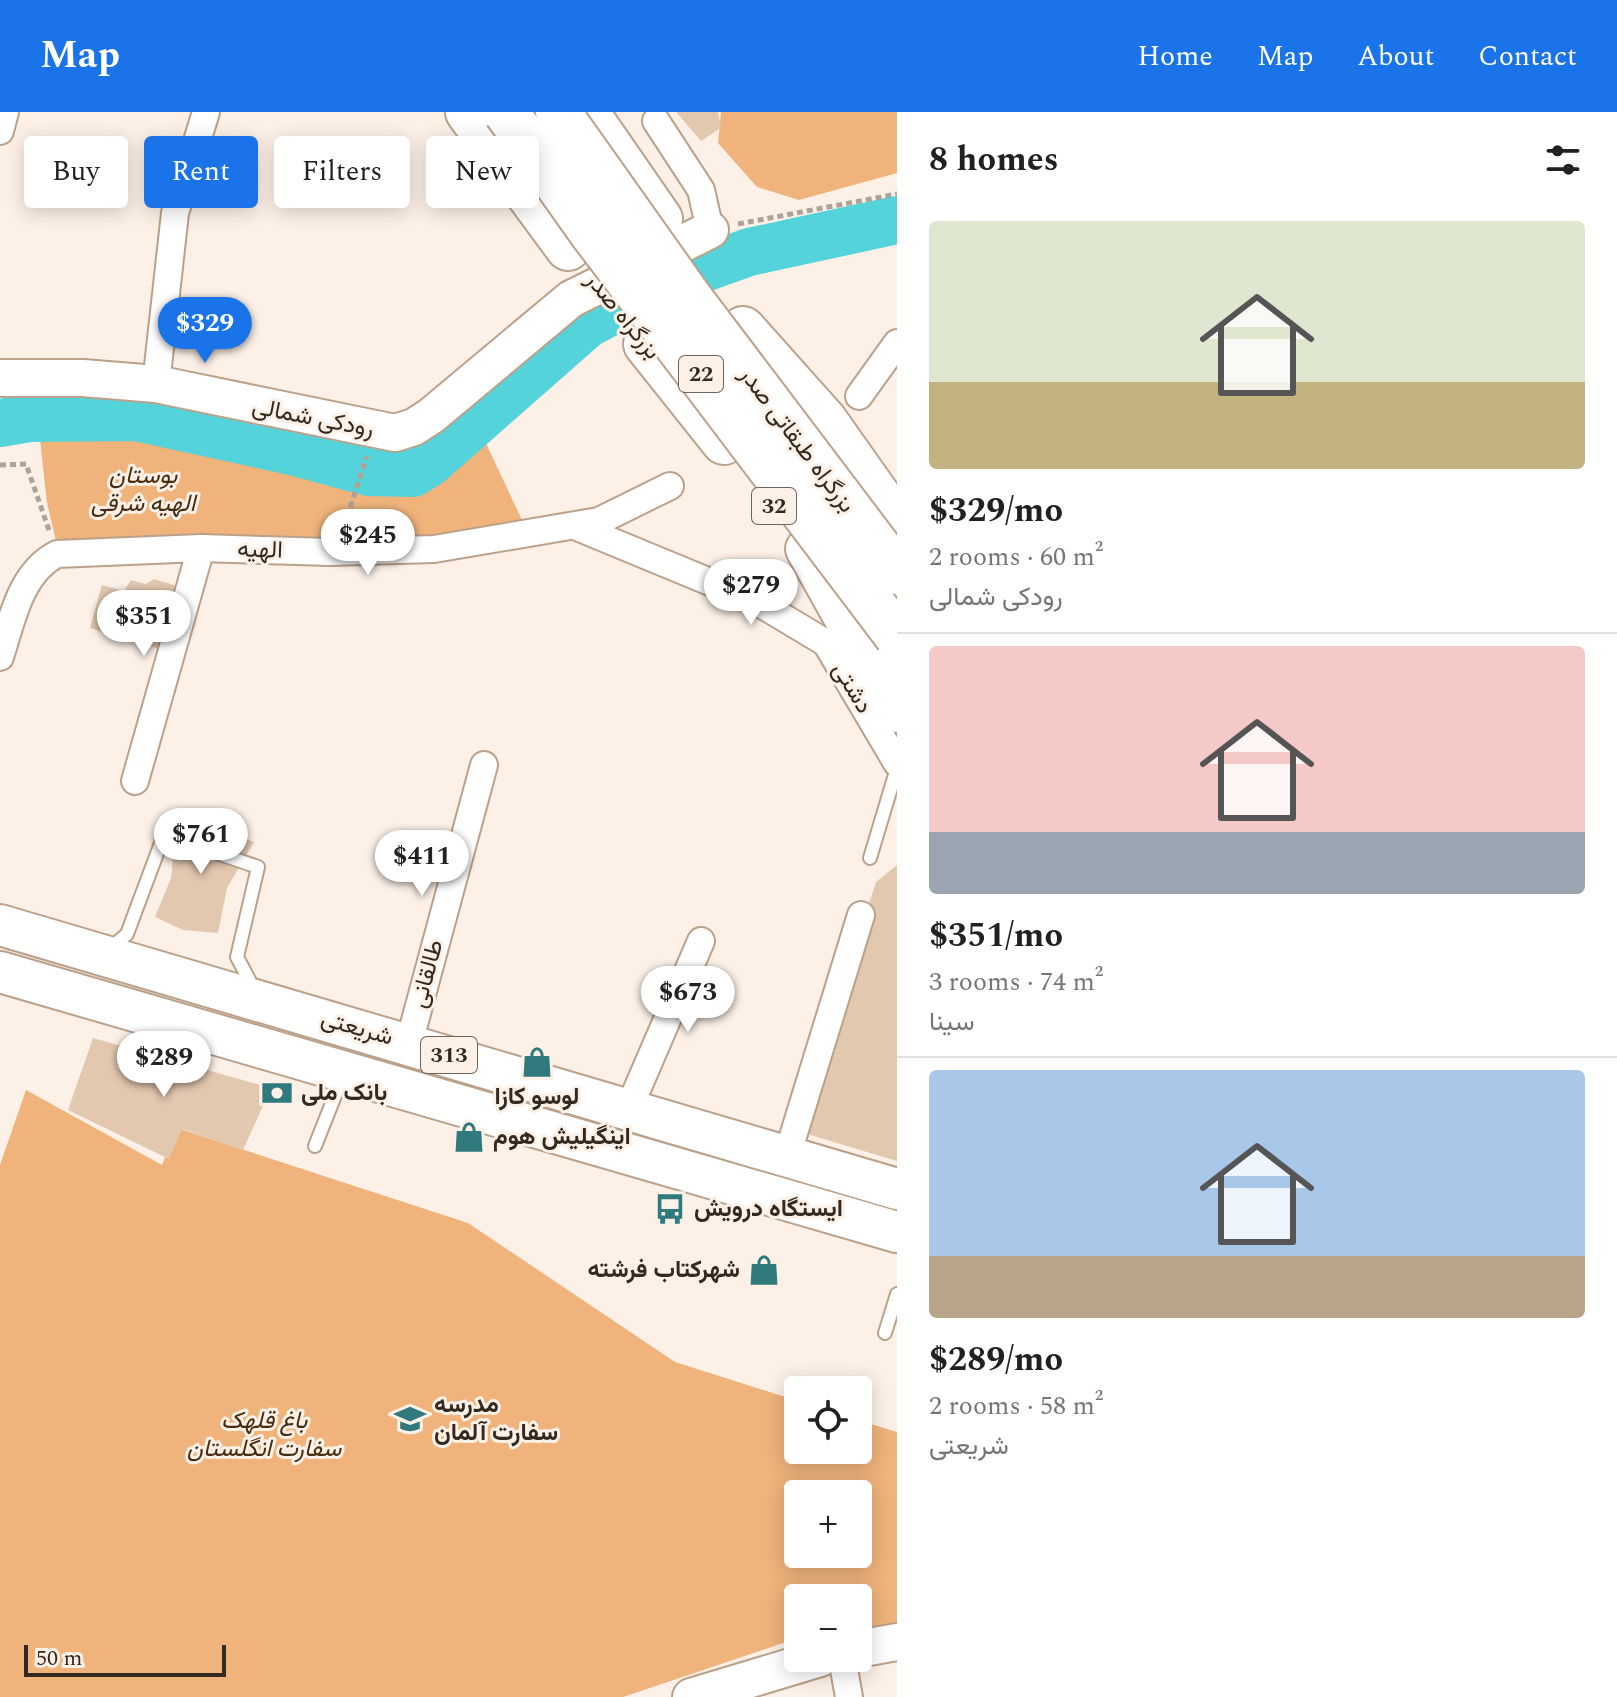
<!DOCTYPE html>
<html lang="en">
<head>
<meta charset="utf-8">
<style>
	body { margin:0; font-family:Spectral,Vazirmatn,serif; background:#f2f2f2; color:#202124; height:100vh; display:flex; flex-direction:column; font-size:30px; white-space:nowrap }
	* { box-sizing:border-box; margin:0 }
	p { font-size:26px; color:#757577 }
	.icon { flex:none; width:44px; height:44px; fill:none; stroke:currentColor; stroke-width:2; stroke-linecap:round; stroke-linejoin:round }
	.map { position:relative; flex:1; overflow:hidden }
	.sheet { display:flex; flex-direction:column; background:#fff; width:720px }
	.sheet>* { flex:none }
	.guide { position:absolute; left:24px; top:24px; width:752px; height:72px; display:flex; gap:16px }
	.tools { position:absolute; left:784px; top:1264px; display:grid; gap:16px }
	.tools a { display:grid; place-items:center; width:88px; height:88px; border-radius:8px; background:#fff; box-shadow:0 4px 20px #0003; font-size:40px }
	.scale { position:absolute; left:24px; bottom:20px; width:202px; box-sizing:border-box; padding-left:8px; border:4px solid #33291f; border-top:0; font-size:22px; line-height:28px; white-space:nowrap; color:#33291f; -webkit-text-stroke:6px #fdf1e7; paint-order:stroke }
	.price { position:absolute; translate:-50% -68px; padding:0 18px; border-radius:28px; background:#fff; color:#222; font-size:26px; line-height:52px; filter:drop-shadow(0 2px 4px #0008) }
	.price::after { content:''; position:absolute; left:50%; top:48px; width:24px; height:18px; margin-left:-12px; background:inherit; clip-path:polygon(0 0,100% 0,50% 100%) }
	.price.current { background:#1a73e8; color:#fff }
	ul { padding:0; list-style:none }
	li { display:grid; align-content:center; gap:16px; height:424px; padding:0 32px }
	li+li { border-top:2px solid #e0e0e0 }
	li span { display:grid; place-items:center; height:248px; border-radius:8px; color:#555 }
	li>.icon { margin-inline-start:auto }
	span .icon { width:144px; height:144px; fill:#fffc; stroke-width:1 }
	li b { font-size:34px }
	h2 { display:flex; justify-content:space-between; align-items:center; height:96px; padding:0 32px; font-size:34px }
	.chip { padding:0 28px; border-radius:8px; background:#fff; box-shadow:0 4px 20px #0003; font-size:28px; line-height:72px }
	.chip.current { background:#1a73e8; color:#fff }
	header { display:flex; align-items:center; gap:48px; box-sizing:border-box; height:112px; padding:0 40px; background:#1a73e8; color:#fff }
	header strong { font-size:38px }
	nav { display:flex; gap:44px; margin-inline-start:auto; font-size:28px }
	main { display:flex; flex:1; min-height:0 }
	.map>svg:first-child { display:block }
</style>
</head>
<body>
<header>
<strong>Map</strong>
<nav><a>Home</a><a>Map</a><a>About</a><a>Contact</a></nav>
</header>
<main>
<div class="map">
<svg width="897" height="1585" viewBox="0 0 897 1585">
	<rect width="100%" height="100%" fill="#fdf1e7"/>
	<!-- green -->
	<g fill="#efb37b" fill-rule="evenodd">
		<polygon points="721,0 897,0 897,61 799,88 757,75 718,31"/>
		<polygon points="145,325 213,333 326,366 397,381 419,378 483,325 522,408 427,424 384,427 302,425 57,433 47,391 40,328"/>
		<path d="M26 978 162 1053 177 1016 468 1111 675 1250 798 1289V1338H858V1308L897 1320V1515L858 1519V1486H798V1526L623 1585H0V1053ZM798 1382H858V1442H798Z"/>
	</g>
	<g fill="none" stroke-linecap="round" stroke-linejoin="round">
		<!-- river -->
		<polyline stroke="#55d3da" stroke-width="48" points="0,311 30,306 136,305 296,340 369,360 413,361 429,351 587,212 671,168 749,140 897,108"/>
	</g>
	<!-- building -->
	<g fill="#e3c8b0">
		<polygon points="676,0 718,0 721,16 701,29"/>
		<polygon points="154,467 181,475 166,539 90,516 102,473 124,479 131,468 146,472"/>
		<polygon points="196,708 254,730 227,776 218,821 183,818 155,805 171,766 176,712"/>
		<polygon points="897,753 897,1049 797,1019 876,770"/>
		<polygon points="93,926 271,976 243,1038 182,1017 169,1047 68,998"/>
	</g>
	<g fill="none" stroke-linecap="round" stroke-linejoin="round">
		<defs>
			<g id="lane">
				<polyline points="870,746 897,656"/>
				<polyline points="110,837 127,822 164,723 258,755 237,845 255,879"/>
				<polyline points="315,1034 342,966"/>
				<polyline points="885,1221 897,1182"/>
			</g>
			<g id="street">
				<polyline points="656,9 701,78 710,118"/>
				<polyline points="0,19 5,0"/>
				<polyline points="156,272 175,101 206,0"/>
				<polyline points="859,284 897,231"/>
				<polyline points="577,415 756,489 826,531 897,651"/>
				<path d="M0 545C12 508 20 461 57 442L201 436 330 440 434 437 599 409 670 374"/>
				<polyline points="135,669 201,436"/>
				<polyline points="409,931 484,653"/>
				<polyline points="629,996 701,829"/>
				<polyline points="787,1044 861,803"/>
				<polyline points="842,1546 849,1585"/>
			</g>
			<g id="secondary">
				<polyline points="0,266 83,266 156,272 395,321 414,315 431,304 571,187 710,118"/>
				<polyline points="858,1537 897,1530"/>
				<polyline points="691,1585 820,1546"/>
			</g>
			<g id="primary">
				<polyline points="806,437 897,600"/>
				<polyline points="0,813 897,1077"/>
				<polyline points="0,860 897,1120"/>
			</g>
			<g id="highway">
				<polyline points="468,0 568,136"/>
				<polyline points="586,0 660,107"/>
				<polyline points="743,217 825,309 897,411"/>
				<polyline points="646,232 724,330"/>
				<polyline points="846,490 897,560"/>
			</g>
		</defs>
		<!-- lane casing -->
		<use href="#lane" stroke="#bba18a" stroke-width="16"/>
		<!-- street casing -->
		<use href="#street" stroke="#bba18a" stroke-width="30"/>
		<!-- secondary casing -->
		<use href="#secondary" stroke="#bba18a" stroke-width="40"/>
		<!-- primary casing -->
		<use href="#primary" stroke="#bba18a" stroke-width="44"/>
		<!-- highway casing -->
		<use href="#highway" stroke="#bba18a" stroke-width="48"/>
		<!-- path -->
		<g stroke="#aea399" stroke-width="5" stroke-dasharray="6 4" stroke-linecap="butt">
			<polyline points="738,112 897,82"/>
			<polyline points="0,353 26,352 50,421"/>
			<polyline points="344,414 367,344"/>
		</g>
		<!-- lane -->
		<use href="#lane" stroke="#fff" stroke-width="12"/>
		<!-- street -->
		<use href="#street" stroke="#fff" stroke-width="26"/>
		<!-- secondary -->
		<use href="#secondary" stroke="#fff" stroke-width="36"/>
		<!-- primary -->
		<use href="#primary" stroke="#fff" stroke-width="40"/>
		<!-- highway -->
		<use href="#highway" stroke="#fff" stroke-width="44"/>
		<defs>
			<g id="highway-bridge">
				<polyline points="506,0 592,121 897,524"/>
				<polyline points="558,0 689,185 897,460"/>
			</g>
		</defs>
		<!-- highway-bridge casing -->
		<use href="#highway-bridge" stroke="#bba18a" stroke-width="48" stroke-linecap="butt"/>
		<!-- highway-bridge -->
		<use href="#highway-bridge" stroke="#fff" stroke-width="44"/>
	</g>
	<!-- icons -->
	<defs>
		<symbol id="shop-bare" viewBox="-9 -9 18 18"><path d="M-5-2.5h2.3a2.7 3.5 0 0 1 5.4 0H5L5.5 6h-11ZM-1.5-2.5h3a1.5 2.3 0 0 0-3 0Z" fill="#307a7e" stroke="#fdf1e7" stroke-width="2.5" paint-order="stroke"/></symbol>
		<symbol id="bank-bare" viewBox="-9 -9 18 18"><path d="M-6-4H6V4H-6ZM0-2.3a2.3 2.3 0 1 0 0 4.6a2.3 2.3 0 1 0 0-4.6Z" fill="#307a7e" stroke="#fdf1e7" stroke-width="2.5" paint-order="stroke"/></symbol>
		<symbol id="bus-bare" viewBox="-9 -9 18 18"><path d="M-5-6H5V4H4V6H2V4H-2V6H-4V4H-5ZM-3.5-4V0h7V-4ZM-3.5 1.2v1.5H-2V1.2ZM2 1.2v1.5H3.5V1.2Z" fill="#307a7e" stroke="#fdf1e7" stroke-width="2.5" paint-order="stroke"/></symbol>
		<symbol id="school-bare" viewBox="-9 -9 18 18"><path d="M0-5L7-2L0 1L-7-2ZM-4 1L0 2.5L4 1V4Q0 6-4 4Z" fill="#307a7e" stroke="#fdf1e7" stroke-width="2.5" paint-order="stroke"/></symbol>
	</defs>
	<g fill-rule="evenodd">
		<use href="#shop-bare" x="515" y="928" width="44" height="44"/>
		<use href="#bank-bare" x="255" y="959" width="44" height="44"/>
		<use href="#shop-bare" x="447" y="1003" width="44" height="44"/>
		<use href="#bus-bare" x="648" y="1075" width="44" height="44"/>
		<use href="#shop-bare" x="742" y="1136" width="44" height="44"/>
		<use href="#school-bare" x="388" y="1285" width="44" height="44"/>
	</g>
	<g text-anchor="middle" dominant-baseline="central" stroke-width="6" stroke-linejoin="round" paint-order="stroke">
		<!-- shield labels -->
		<g fill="#fdf1e7" stroke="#70655b" stroke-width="2">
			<rect x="679" y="244" width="44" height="36" rx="6"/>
			<rect x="752" y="376" width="44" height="36" rx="6"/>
			<rect x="421" y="925" width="56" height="36" rx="6"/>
		</g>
		<g font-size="22" font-weight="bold" fill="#33291f">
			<text x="701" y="262">22</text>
			<text x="774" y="394">32</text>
			<text x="449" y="943">313</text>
		</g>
		<!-- street labels -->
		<g font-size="24" fill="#33291f" stroke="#fdf1e7">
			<text transform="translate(623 204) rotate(51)">بزرگراه صدر</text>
			<text transform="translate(313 306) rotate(11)">رودکی شمالی</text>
			<text transform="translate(797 328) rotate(53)">بزرگراه طبقاتی صدر</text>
			<text transform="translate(260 438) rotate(2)">الهیه</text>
			<text transform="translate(852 576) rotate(59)">دشتی</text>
			<text transform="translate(427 862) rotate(-75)">طالقانی</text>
			<text transform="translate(357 916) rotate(16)">شریعتی</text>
		</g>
		<!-- park labels -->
		<g font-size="24" font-style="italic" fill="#452b0f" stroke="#fdf1e7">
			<text x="143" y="364">بوستان<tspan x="143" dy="28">الهیه شرقی</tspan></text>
			<text x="264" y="1309">باغ قلهک<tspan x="264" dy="28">سفارت انگلستان</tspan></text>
		</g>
		<!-- poi labels -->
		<g font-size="24" font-weight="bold" fill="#33291f" stroke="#fdf1e7" text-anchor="start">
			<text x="301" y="981">بانک ملی</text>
			<text x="537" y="985" text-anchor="middle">لوسو کازا</text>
			<text x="493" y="1025">اینگیلیش هوم</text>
			<text x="694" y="1097">ایستگاه درویش</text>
			<text x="740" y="1158" text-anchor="end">شهرکتاب فرشته</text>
			<text x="434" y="1293">مدرسه<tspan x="434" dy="28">سفارت آلمان</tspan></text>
		</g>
	</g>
</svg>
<div class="tools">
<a><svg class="icon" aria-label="locate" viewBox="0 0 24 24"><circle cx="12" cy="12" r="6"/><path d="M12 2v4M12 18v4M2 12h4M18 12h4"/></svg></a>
<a>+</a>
<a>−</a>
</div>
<div class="scale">50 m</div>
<b class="price current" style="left:205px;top:253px">$329</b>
<b class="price" style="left:368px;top:465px">$245</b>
<b class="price" style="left:751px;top:515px">$279</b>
<b class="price" style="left:144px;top:546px">$351</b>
<b class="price" style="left:201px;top:764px">$761</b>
<b class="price" style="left:422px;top:786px">$411</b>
<b class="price" style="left:688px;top:922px">$673</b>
<b class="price" style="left:164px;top:987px">$289</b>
<div class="guide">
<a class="chip">Buy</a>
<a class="chip current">Rent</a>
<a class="chip">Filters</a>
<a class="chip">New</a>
</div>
</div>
<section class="sheet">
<h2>8 homes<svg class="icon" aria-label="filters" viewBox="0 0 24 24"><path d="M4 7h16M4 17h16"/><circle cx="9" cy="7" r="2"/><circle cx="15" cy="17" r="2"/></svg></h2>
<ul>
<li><span style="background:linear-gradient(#dfe7d0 65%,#c2b280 0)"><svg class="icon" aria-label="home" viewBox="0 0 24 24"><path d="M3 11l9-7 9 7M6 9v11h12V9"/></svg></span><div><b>$329/mo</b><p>2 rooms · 60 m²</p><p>رودکی شمالی</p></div></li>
<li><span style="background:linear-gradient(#f6c9c9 75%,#9aa5b1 0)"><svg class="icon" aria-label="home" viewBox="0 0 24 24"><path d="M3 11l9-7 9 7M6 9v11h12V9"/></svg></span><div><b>$351/mo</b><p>3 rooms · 74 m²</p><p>سینا</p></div></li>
<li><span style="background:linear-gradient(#a9c7e8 75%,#b9a48a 0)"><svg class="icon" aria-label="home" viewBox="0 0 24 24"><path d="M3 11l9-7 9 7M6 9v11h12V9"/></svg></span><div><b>$289/mo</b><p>2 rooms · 58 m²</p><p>شریعتی</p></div></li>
</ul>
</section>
</main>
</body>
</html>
